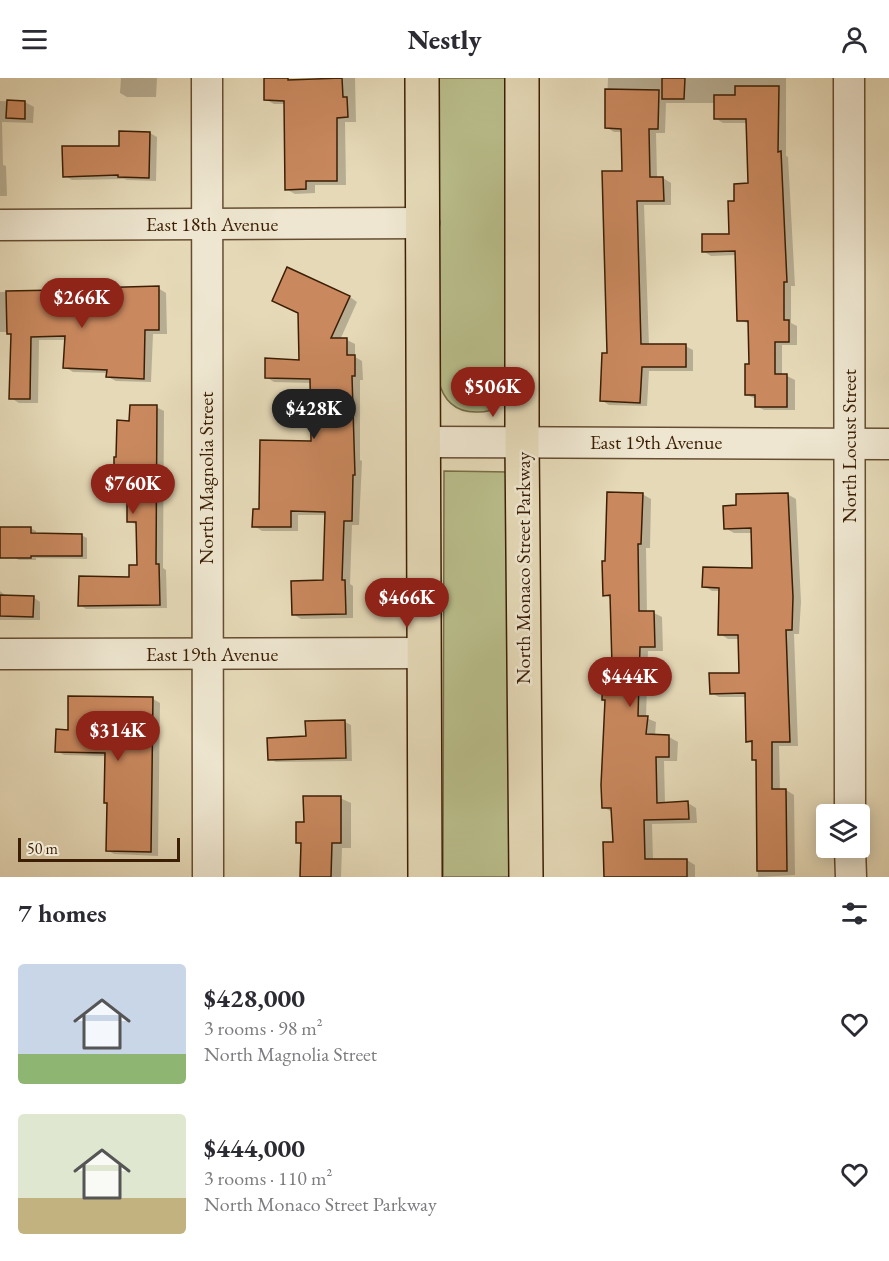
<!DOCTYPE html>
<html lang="en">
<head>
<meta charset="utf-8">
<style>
	body { margin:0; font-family:"EB Garamond",serif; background:#f2f2f3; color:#2b2b33; height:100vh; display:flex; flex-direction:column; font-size:22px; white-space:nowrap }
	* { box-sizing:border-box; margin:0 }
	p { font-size:20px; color:#7c7c81 }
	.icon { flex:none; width:33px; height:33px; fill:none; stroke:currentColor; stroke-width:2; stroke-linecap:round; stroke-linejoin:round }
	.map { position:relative; height:799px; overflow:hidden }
	.side { display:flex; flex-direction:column; background:#fff; flex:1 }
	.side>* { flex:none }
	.tools { position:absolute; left:816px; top:726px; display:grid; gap:12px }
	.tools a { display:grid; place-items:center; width:54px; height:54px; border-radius:6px; background:#fff; box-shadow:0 3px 15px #0003; font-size:30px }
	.scale { position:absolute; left:18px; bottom:15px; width:162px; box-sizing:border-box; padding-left:6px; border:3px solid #3b1e04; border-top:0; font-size:16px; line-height:21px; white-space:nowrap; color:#3b1e04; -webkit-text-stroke:4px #eee6d0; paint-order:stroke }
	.price { position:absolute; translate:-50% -51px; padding:0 14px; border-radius:21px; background:#8f2418; color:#fff; font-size:20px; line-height:39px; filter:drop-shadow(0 2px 3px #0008) }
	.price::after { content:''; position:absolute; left:50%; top:36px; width:18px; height:14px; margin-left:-9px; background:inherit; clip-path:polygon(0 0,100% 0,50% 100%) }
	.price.current { background:#222; color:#fff }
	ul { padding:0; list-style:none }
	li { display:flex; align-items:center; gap:18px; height:150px; padding:0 18px }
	li span { display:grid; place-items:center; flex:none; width:168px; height:120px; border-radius:6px; color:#555 }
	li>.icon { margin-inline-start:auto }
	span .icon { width:72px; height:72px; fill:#fffc; stroke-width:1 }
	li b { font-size:26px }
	h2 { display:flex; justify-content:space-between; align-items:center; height:72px; padding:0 18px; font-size:26px }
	header { display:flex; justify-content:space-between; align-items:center; height:78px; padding:0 18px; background:#fff; font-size:27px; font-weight:800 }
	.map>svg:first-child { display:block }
</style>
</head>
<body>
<header><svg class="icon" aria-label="menu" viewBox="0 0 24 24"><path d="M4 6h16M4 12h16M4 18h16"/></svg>Nestly<svg class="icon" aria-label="person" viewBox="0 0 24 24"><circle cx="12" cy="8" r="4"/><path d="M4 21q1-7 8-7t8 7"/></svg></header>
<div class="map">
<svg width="889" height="799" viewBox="0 0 889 799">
	<rect width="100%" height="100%" fill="#e5d9b7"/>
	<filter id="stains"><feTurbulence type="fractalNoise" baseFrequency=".00333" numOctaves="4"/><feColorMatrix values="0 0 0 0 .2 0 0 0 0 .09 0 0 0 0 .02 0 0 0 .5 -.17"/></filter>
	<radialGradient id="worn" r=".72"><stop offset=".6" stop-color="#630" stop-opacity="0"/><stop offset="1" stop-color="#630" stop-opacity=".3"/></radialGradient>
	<!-- green -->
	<g fill="#b9be8b" stroke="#7a6e48" stroke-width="1.5">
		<path d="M436 0H509L508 308C505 316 503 324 496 329 492 333 483 334 478 334 455 335 443 322 438 301Z"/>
		<polygon points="444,393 511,394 511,799 443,799"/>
	</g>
	<!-- shadow -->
	<g fill="#0003">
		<polygon points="121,0 157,0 156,19 127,19 120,15"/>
		<polygon points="266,0 318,2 318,0 355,0 356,44 345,44 346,107 315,107 315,115 295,116 286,111 285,26 274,26 265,21"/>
		<polygon points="608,0 786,0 786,78 788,79 795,208 791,208 791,245 797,248 797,267 782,267 782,298 787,298 795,302 795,332 764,332 756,328 756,321 747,317 750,287 750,246 739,242 737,177 711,178 703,173 731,158 736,124 750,107 747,45 723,45 715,40 715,25 666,25 665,55 656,55 657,100 663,100 671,105 671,127 644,127 649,268 685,268 693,272 693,293 649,293 647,328 609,327 601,322 608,277 623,94 622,54 614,54 606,49"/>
		<polygon points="0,23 25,24 34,29 33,45 2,44 3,87 6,88 7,118 0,118"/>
		<polygon points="150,55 157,59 156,103 127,102 124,101 72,102 65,98"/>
		<polygon points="91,208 96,211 158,210 166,215 167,256 153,256 151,304 116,303 108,299 108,295 73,294 65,289 66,262 39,262 38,325 19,325 11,320 12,257 8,254 0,254 0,214 61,214"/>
		<polygon points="350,219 357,224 340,262 347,262 355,266 355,279 362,283 363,302 360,302 360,382 362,383 359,447 352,447 350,506 353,508 353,540 301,541 293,536 325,504 326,437 298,437 298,453 262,453 254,448 260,433 313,365 312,305 274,304 266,299 300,283 299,235 273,223"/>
		<polygon points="156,329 164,333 163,490 166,492 167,530 86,531 80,527 131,500 138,488 137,447 129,443 129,411 123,411 116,407 131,344"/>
		<polygon points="642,416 651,421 650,470 646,470 647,535 654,535 662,539 663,573 648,573 646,640 656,644 655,658 669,659 678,664 677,683 664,683 665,726 688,725 696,730 697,745 652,746 653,782 687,782 695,787 695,799 605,799 614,765 612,734 603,729 607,623 603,621 614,589 612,521 604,517 607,484"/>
		<polygon points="787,416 796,421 801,524 799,556 794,556 798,668 779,668 780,712 786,712 794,717 795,797 758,799 757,683 753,681 753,666 747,663 746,619 719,619 711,615 740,596 739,561 728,561 720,556 721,513 712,513 704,508 753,491 753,455 734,455 725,450 737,429"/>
		<polygon points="30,450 36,453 36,456 81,457 87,460 87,481 36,480 36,482 19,482 13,479"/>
		<polygon points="0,513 7,519 33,519 40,524 40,542 0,542"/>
		<polygon points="153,621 160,625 158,778 114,776 107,772 109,726 106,724 107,678 64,677 57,673 69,653"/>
		<polygon points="307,644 345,644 351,647 352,683 276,684 270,681 307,660"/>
		<polygon points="340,720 351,725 351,770 342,770 341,799 302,799 302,767 298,765 305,746"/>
	</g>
	<!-- building -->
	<g fill="#c9885e" stroke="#3b1e04" stroke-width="1.5">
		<polygon points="264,0 288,0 288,2 342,0 343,19 347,19 348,39 337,40 337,103 306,103 306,111 285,112 284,23 264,22"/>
		<polygon points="662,0 685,0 684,21 662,21"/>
		<polygon points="735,8 779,8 778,74 781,73 787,204 784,204 784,242 789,242 789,264 775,264 775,296 787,296 787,329 755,329 755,317 745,317 745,286 749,286 748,243 737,243 735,173 702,174 702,156 729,156 728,123 734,123 734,106 748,105 746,41 714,41 714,17 735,17"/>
		<polygon points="605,11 659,12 658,51 649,51 650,99 663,99 664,123 637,123 641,266 686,266 686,289 642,289 640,325 600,323 602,275 607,275 602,93 622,93 621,51 605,50"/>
		<polygon points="7,22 25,23 25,41 6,40"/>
		<polygon points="119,53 150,54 149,100 118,99 118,97 63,99 62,68 119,68"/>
		<polygon points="287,189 350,218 331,260 347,260 347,277 355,277 355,298 352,298 355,397 353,397 352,443 344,443 342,502 345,502 346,536 292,537 291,503 323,502 325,434 291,433 291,449 252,449 253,431 259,431 260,362 311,363 310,301 265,300 265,280 299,282 298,235 272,223"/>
		<polygon points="91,206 91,210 159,208 159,252 145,252 144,301 106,299 107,292 63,290 65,258 31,259 30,321 9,321 11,256 7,256 6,213 59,212 59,207"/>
		<polygon points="130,327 157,327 156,486 159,486 160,527 78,528 79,498 129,499 129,487 137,487 136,444 127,444 127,408 114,408 114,379 116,379 117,342 129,343"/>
		<polygon points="607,414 643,415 641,466 638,466 639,533 654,533 655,569 640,569 638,638 648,638 646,656 669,657 669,679 656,679 657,725 688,723 689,741 644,742 645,781 687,781 687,799 604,799 603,764 613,764 611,730 602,730 601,707 605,622 602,622 603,588 612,588 610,517 603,518 602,483 605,483"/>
		<polygon points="788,415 793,519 792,552 786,552 790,664 772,664 772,711 786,711 787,793 757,793 756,682 752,682 752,663 746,664 745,615 710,616 709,595 739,595 738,557 718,557 719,510 702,509 703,489 752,490 751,450 724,451 723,428 736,427 736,416"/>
		<polygon points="0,449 31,449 31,455 82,456 82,478 31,478 31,480 0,480"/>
		<polygon points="0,517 34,518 33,539 0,538"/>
		<polygon points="68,618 153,619 151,774 106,773 107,725 104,725 105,675 55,674 56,651 68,652"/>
		<polygon points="345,642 346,680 268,682 267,660 306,658 305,643"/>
		<polygon points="303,718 341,718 341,765 332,765 331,799 300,799 301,765 296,765 296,744 304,744"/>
	</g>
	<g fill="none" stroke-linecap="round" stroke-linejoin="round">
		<defs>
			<g id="minor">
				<polyline points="207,0 208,799"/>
				<polyline points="849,0 850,736"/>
				<polyline points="0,147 424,145"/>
				<polyline points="424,364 889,366"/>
				<polyline points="0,576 424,575"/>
				<polyline points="850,770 851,799"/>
			</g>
			<g id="major">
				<polyline points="422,0 425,799"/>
				<polyline points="522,0 522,364 526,799"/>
			</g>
		</defs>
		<!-- minor casing -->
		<use href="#minor" stroke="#664d31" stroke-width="33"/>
		<!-- major casing -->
		<use href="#major" stroke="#3b1e04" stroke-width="36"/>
		<!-- minor -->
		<use href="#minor" stroke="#eee6d0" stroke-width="30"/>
		<!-- major -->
		<use href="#major" stroke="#e5d9b7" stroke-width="33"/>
	</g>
	<g text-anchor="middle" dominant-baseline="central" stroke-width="5" stroke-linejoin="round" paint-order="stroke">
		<!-- street labels -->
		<g font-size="20" fill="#3b1e04" stroke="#eee6d0">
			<text x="212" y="146">East 18th Avenue</text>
			<text x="656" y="364">East 19th Avenue</text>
			<text transform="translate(849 368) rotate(-90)">North Locust Street</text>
			<text transform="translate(206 400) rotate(-90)">North Magnolia Street</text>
			<text transform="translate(523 490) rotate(-90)">North Monaco Street Parkway</text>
			<text x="212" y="576">East 19th Avenue</text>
		</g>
	</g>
	<rect width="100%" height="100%" filter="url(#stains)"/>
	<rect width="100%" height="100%" fill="url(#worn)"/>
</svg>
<div class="tools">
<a><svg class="icon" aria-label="layers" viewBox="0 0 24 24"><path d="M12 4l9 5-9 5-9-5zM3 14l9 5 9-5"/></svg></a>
</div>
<div class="scale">50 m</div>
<b class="price" style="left:82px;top:251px">$266K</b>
<b class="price" style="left:493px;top:340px">$506K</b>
<b class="price current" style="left:314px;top:362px">$428K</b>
<b class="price" style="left:133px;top:437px">$760K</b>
<b class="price" style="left:407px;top:551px">$466K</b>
<b class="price" style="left:630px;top:630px">$444K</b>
<b class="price" style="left:118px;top:684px">$314K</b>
</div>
<section class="side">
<h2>7 homes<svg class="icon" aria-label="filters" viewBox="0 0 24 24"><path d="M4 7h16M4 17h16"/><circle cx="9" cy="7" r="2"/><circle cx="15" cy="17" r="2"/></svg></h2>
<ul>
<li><span style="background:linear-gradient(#c9d6e8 75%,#8fb573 0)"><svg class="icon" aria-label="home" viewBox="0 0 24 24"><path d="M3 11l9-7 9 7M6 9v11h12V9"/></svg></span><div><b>$428,000</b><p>3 rooms · 98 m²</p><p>North Magnolia Street</p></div><svg class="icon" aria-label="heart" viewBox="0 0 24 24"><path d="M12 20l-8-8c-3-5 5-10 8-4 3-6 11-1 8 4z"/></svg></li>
<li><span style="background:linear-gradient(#dfe7d0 70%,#c2b280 0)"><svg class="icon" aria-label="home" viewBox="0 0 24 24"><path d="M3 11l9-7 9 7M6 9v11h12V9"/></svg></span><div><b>$444,000</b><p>3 rooms · 110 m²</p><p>North Monaco Street Parkway</p></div><svg class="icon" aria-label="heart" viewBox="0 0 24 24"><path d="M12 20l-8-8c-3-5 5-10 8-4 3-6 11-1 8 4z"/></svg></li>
</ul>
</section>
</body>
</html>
